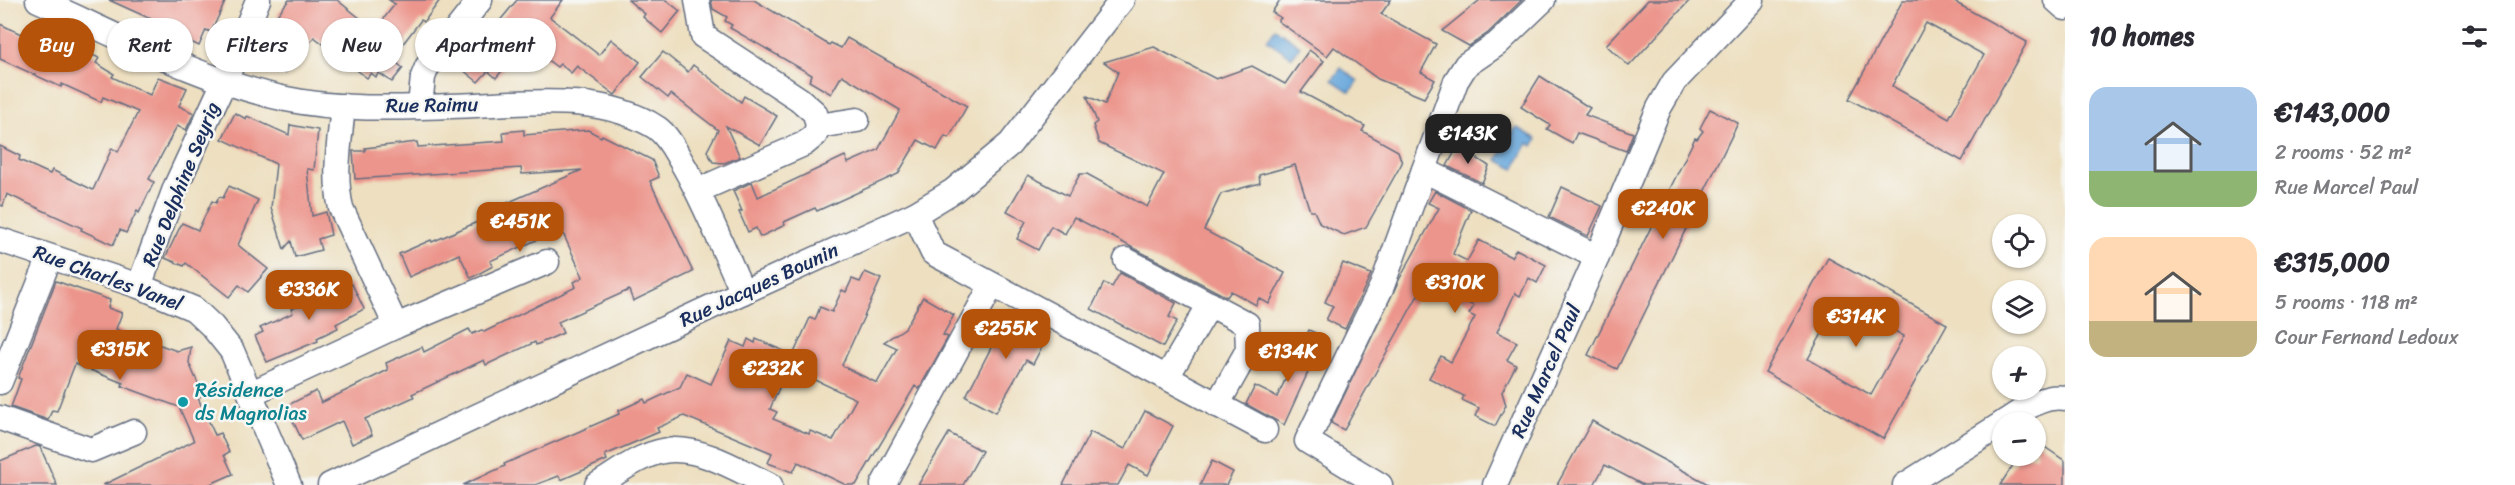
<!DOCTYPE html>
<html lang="en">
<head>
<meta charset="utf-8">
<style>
	body { margin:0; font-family:Sriracha,sans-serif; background:#f2f2f3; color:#2b2b33; height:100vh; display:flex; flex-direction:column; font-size:22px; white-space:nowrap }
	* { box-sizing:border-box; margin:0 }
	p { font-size:20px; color:#7c7c81 }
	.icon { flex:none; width:33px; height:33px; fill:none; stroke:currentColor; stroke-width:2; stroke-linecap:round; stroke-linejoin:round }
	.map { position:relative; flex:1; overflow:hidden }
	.details { display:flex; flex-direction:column; background:#fff; width:450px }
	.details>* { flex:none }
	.banner { position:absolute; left:18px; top:18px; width:570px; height:54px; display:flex; gap:12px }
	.controls { position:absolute; left:1992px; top:214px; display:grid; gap:12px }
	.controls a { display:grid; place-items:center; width:54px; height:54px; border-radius:50%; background:#fff; box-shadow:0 2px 4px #0004; font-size:30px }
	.price { position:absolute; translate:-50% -51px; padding:0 14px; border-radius:12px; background:#b45309; color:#fff; font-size:20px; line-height:39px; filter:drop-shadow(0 2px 3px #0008) }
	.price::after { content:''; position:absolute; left:50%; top:36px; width:18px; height:14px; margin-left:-9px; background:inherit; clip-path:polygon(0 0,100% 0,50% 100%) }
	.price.current { background:#222; color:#fff }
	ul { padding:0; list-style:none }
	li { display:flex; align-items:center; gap:18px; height:150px; padding:0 24px }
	li span { display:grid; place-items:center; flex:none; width:168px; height:120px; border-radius:18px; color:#555 }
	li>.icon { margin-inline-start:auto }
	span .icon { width:72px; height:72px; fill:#fffc; stroke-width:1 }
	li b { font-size:26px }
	h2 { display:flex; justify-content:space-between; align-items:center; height:72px; padding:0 24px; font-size:26px }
	.pill { padding:0 21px; border-radius:27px; background:#fff; box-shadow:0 2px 4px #0004; font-size:21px; line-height:54px }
	.pill.current { background:#b45309; color:#fff }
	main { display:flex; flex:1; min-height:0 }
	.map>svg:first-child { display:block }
</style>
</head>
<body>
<main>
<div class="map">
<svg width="2065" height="485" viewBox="0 0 2065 485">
	<rect width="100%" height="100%" fill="#f6f6f2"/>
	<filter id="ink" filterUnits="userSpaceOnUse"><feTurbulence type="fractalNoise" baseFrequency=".0167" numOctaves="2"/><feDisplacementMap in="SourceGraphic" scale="12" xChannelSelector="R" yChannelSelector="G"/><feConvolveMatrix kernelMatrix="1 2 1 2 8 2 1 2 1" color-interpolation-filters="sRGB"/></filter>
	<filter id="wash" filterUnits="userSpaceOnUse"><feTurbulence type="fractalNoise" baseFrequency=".008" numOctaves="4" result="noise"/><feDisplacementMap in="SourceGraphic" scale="24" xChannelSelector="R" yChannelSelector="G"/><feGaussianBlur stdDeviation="1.35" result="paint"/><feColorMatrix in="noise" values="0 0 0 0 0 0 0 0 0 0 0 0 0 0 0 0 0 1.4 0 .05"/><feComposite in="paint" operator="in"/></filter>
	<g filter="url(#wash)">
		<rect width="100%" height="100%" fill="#eddfbf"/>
		<!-- water -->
		<g fill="#68a7db" stroke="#426b9c" stroke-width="1.5">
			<polygon points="1275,28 1300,46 1292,57 1267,40"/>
			<polygon points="1341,68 1358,81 1350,92 1332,80"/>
			<polygon points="1516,127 1537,139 1533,146 1528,143 1514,169 1497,160"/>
		</g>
		<g id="blocks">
			<!-- building -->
			<g fill="#ec958c" fill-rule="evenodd">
				<polygon points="109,0 226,0 211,32 206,30 199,46 161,27 162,24"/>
				<polygon points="289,0 337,0 375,30 395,4 389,0 440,0 424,22 421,20 399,49 400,50 393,60 403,68 392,82 379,73 376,77 371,73 367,78 348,63 348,59 343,59 314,37 285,73 259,52 284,20 277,15"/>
				<polygon points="517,0 563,0 550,17 599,55 611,39 640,62 615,95 577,66 571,73 560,64 557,67 525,43 496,78 488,71 478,82 452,61 473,34 483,41"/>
				<polygon points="628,0 666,0 680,11 662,33 643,17 645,14"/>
				<polygon points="711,0 754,0 829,45 831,43 841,48 847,38 967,106 949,138 945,136 937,150 918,140 898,174 817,211 815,208 784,222 785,225 760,237 756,228 748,232 739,212 742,211 733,191 752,182 758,197 845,156 848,163 878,150 900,110 842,75 831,94 809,81 812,75 730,28 732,25 725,21 727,17 713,9"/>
				<polygon points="1280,0 1391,0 1381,14 1436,44 1421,72 1435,80 1424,98 1378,79 1334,47 1327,56 1278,21 1281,18 1272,12"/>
				<polygon points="1480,0 1522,0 1488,33 1469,46 1442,31"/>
				<polygon points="1648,0 1690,0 1629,66 1606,45"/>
				<path d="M1903 0H1951L2027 42 1962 161 1849 99ZM1926 23 1984 55 1949 118 1892 86Z"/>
				<polygon points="0,24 46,46 47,42 77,56 80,49 99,58 96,63 114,74 112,77 150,95 158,77 187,88 179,106 194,113 186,130 177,126 149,179 154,182 139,213 137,211 126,233 120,230 113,245 81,230 82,228 7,194 3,206 0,205 0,146 20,156 19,160 50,174 52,170 93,190 112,148 118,152 138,112 103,97 101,102 62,84 61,87 0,59"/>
				<polygon points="1154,47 1216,79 1252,66 1285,84 1309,50 1324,61 1301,92 1365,126 1362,131 1398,151 1402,163 1366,227 1344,235 1320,224 1314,211 1310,211 1295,165 1259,175 1260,183 1221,194 1204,230 1285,273 1269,304 1259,298 1256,305 1231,291 1227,297 1074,217 1065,234 1051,226 1038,250 1017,239 1026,221 1007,211 1028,175 1068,196 1080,174 1087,174 1147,207 1164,174 1099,143 1093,125 1097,122 1087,96 1105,104 1118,72 1104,62"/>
				<polygon points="663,52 688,72 693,65 741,102 744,96 777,116 760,145 726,126 740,157 724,163 713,162 707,151 718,130 671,94 668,98 642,77"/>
				<polygon points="1540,76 1590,108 1585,115 1633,133 1626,151 1577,133 1572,143 1547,129 1550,125 1521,107"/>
				<polygon points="1710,109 1738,123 1617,369 1588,355 1695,138 1697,139 1703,131 1700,128"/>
				<polygon points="235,113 246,119 247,116 289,135 290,125 318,130 314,170 307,169 312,216 326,212 331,235 318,239 321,250 295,257 291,241 284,249 271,208 276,164 222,139"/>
				<polygon points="524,130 524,135 588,130 601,137 602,135 652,160 659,177 650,181 693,272 633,301 629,290 558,322 563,333 536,345 535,342 486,365 484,360 412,394 414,397 365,419 372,435 352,444 342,421 302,440 286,406 316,391 321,403 388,370 386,363 422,347 424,352 469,329 472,334 482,330 484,332 576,287 574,282 583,277 561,229 490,261 493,266 471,278 459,254 409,277 399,254 431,240 432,242 493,215 491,210 582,170 522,174 521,168 355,179 353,151 365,151 365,148 417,142 418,147 504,141 503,132"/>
				<polygon points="1458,146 1489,166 1482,183 1447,166"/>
				<polygon points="229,186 258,200 238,245 268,269 248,292 239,285 229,297 186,263 184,266 165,258 182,223 198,230 212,201 216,203 219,197 223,198"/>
				<polygon points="1562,187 1602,206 1588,236 1549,217"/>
				<polygon points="1435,191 1471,210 1453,254 1467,261 1479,240 1511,257 1516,249 1546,265 1537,283 1529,278 1520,296 1515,293 1497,332 1517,342 1507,360 1516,365 1502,392 1506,405 1495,426 1475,416 1479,408 1462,400 1464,396 1429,378 1441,356 1451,362 1475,317 1469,314 1474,306 1429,282 1427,287 1423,286 1344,430 1331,423 1399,280 1439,208 1428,203"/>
				<path d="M1828 258 1947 324 1883 439 1765 372ZM1840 301 1904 336 1871 395 1808 359Z"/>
				<polygon points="1343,263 1371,274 1345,329 1326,320 1333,306 1325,302"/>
				<path d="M865 272 881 279 842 365 844 367 877 383 897 348 884 342 905 328 923 297 954 315 943 335 948 337 919 389 915 386 856 485H846L798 462 793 472 768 463 772 453 684 416 657 428 659 432 605 455 607 460 561 480 559 476 535 485H463L505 466 504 464 619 414 618 411 644 399 646 403 680 387 687 373 711 384 731 341 745 347 748 339 755 343 756 339 793 355 810 318 815 320 820 307 832 312 842 290 846 292 852 279 860 282ZM788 367 856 399 833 440 810 431 809 434 773 419 777 412 770 409Z"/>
				<polygon points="1120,273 1176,303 1169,317 1177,321 1163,347 1091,309 1104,283 1112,287"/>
				<polygon points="56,281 110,300 108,308 122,313 116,329 177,351 191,347 189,363 203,395 198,398 215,435 220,433 229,452 224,455 233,474 208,485 103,485 194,441 179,407 122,386 123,383 75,364 57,411 52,410 48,420 11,407 21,379 18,378"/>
				<polygon points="344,282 346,286 352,284 364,309 336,324 338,328 317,338 318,341 267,362 255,336 263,332 260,328 293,313 291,309 302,305 301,303 309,297"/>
				<polygon points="1008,313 1049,333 1033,364 1026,360 996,412 966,396 994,342 991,340"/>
				<polygon points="1309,330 1324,337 1284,425 1246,404 1255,386 1277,397"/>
				<polygon points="1145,411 1173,426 1148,475 1129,465 1118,485 1063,485 1090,432 1125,449"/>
				<polygon points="1592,421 1604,428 1710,485 1643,485 1605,465 1594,485 1557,485"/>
				<polygon points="949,433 982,451 963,485 918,485"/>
				<polygon points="2036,441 2065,461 2065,485 2000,485 2019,456 2036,456"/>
				<polygon points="36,446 40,447 57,485 0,485 0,461"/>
				<polygon points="1212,461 1233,472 1226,485 1200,485"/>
			</g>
		</g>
	</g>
	<g filter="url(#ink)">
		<use href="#blocks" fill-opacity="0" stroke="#646d80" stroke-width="1.5"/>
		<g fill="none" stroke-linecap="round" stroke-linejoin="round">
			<defs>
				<g id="street">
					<path d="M38 0C117 35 201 81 286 99 347 112 413 107 476 105 535 102 604 94 657 128 668 136 674 149 681 161 706 203 722 248 743 292"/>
					<polyline points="697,0 703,36 799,99 815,113 818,126 815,135 804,144 699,190"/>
					<polyline points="2056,0 2065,8"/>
					<path d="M343 106C340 140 333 174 341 208L396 326"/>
					<polyline points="420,106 423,77 427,67 480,0"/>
					<polyline points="818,126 857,120"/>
					<polyline points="1424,170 1597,257"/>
					<polyline points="915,214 933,253 1265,430"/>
					<polyline points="0,240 139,286 194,309 212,326 232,351 289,485"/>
					<polyline points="1126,260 1247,324 1248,350 1217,405"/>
					<polyline points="139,286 176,186 230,69 258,0"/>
					<polyline points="1167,377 1210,304"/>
					<polyline points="0,382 50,257"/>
					<polyline points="252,393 396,326 547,262"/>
					<polyline points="0,418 91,450 134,432"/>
					<path d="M2003 423C2023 411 2041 394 2065 398"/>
					<polyline points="330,485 743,292 915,214 953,191 1010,144 1122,0"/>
					<path d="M597 485C619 472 646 450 673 450 706 449 741 472 770 485"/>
					<polyline points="883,485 992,285"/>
					<polyline points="1380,485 1307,441 1382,286 1456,81 1466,65 1497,44 1543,0"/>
					<polyline points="1495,485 1597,257 1659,108 1674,82 1752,0"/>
					<polyline points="1905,485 2002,424"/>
				</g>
			</defs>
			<!-- street casing -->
			<use href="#street" stroke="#646d80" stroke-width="27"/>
			<!-- street -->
			<use href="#street" stroke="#fff" stroke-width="24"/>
		</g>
	</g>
	<!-- markers -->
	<circle fill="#0f9aa8" stroke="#f6f6f2" stroke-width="2" cx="183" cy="402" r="6"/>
	<g text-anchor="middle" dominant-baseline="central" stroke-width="5" stroke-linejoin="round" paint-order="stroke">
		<!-- street labels -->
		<g font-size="20" fill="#1b2f5e" stroke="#f6f6f2">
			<text transform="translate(432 105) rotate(-1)">Rue Raimu</text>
			<text transform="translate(181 184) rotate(-68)">Rue Delphine Seyrig</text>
			<text transform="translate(108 278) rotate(20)">Rue Charles Vanel</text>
			<text transform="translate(759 285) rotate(-25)">Rue Jacques Bounin</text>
			<text transform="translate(1546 371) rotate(-66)">Rue Marcel Paul</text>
		</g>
		<!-- culture labels -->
		<g font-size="20" fill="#0d838f" stroke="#f6f6f2" text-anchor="start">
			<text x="195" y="390">Résidence<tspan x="195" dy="23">ds Magnolias</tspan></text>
		</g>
	</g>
</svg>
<div class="controls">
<a><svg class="icon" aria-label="locate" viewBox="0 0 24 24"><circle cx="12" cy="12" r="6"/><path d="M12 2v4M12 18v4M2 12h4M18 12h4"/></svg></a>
<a><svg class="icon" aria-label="layers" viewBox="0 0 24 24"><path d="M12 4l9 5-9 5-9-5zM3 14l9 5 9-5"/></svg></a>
<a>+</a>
<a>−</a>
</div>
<b class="price current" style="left:1468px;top:165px">€143K</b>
<b class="price" style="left:1663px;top:240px">€240K</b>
<b class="price" style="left:520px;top:253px">€451K</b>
<b class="price" style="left:1455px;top:314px">€310K</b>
<b class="price" style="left:309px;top:321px">€336K</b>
<b class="price" style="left:1856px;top:348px">€314K</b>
<b class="price" style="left:1006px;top:360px">€255K</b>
<b class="price" style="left:120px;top:381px">€315K</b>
<b class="price" style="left:1288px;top:383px">€134K</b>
<b class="price" style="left:773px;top:400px">€232K</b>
<div class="banner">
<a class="pill current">Buy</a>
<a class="pill">Rent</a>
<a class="pill">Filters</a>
<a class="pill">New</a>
<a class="pill">Apartment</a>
</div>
</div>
<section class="details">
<h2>10 homes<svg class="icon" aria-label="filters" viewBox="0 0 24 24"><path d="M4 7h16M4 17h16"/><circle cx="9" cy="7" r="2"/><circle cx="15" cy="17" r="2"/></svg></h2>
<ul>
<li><span style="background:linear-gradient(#a9c7e8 70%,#8fb573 0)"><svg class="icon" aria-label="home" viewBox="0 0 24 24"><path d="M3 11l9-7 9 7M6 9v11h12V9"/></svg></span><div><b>€143,000</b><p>2 rooms · 52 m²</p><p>Rue Marcel Paul</p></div></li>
<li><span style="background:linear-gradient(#ffd9b3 70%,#c2b280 0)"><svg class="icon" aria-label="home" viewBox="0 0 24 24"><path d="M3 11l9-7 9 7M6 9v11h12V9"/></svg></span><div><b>€315,000</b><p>5 rooms · 118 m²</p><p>Cour Fernand Ledoux</p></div></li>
</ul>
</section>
</main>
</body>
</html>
